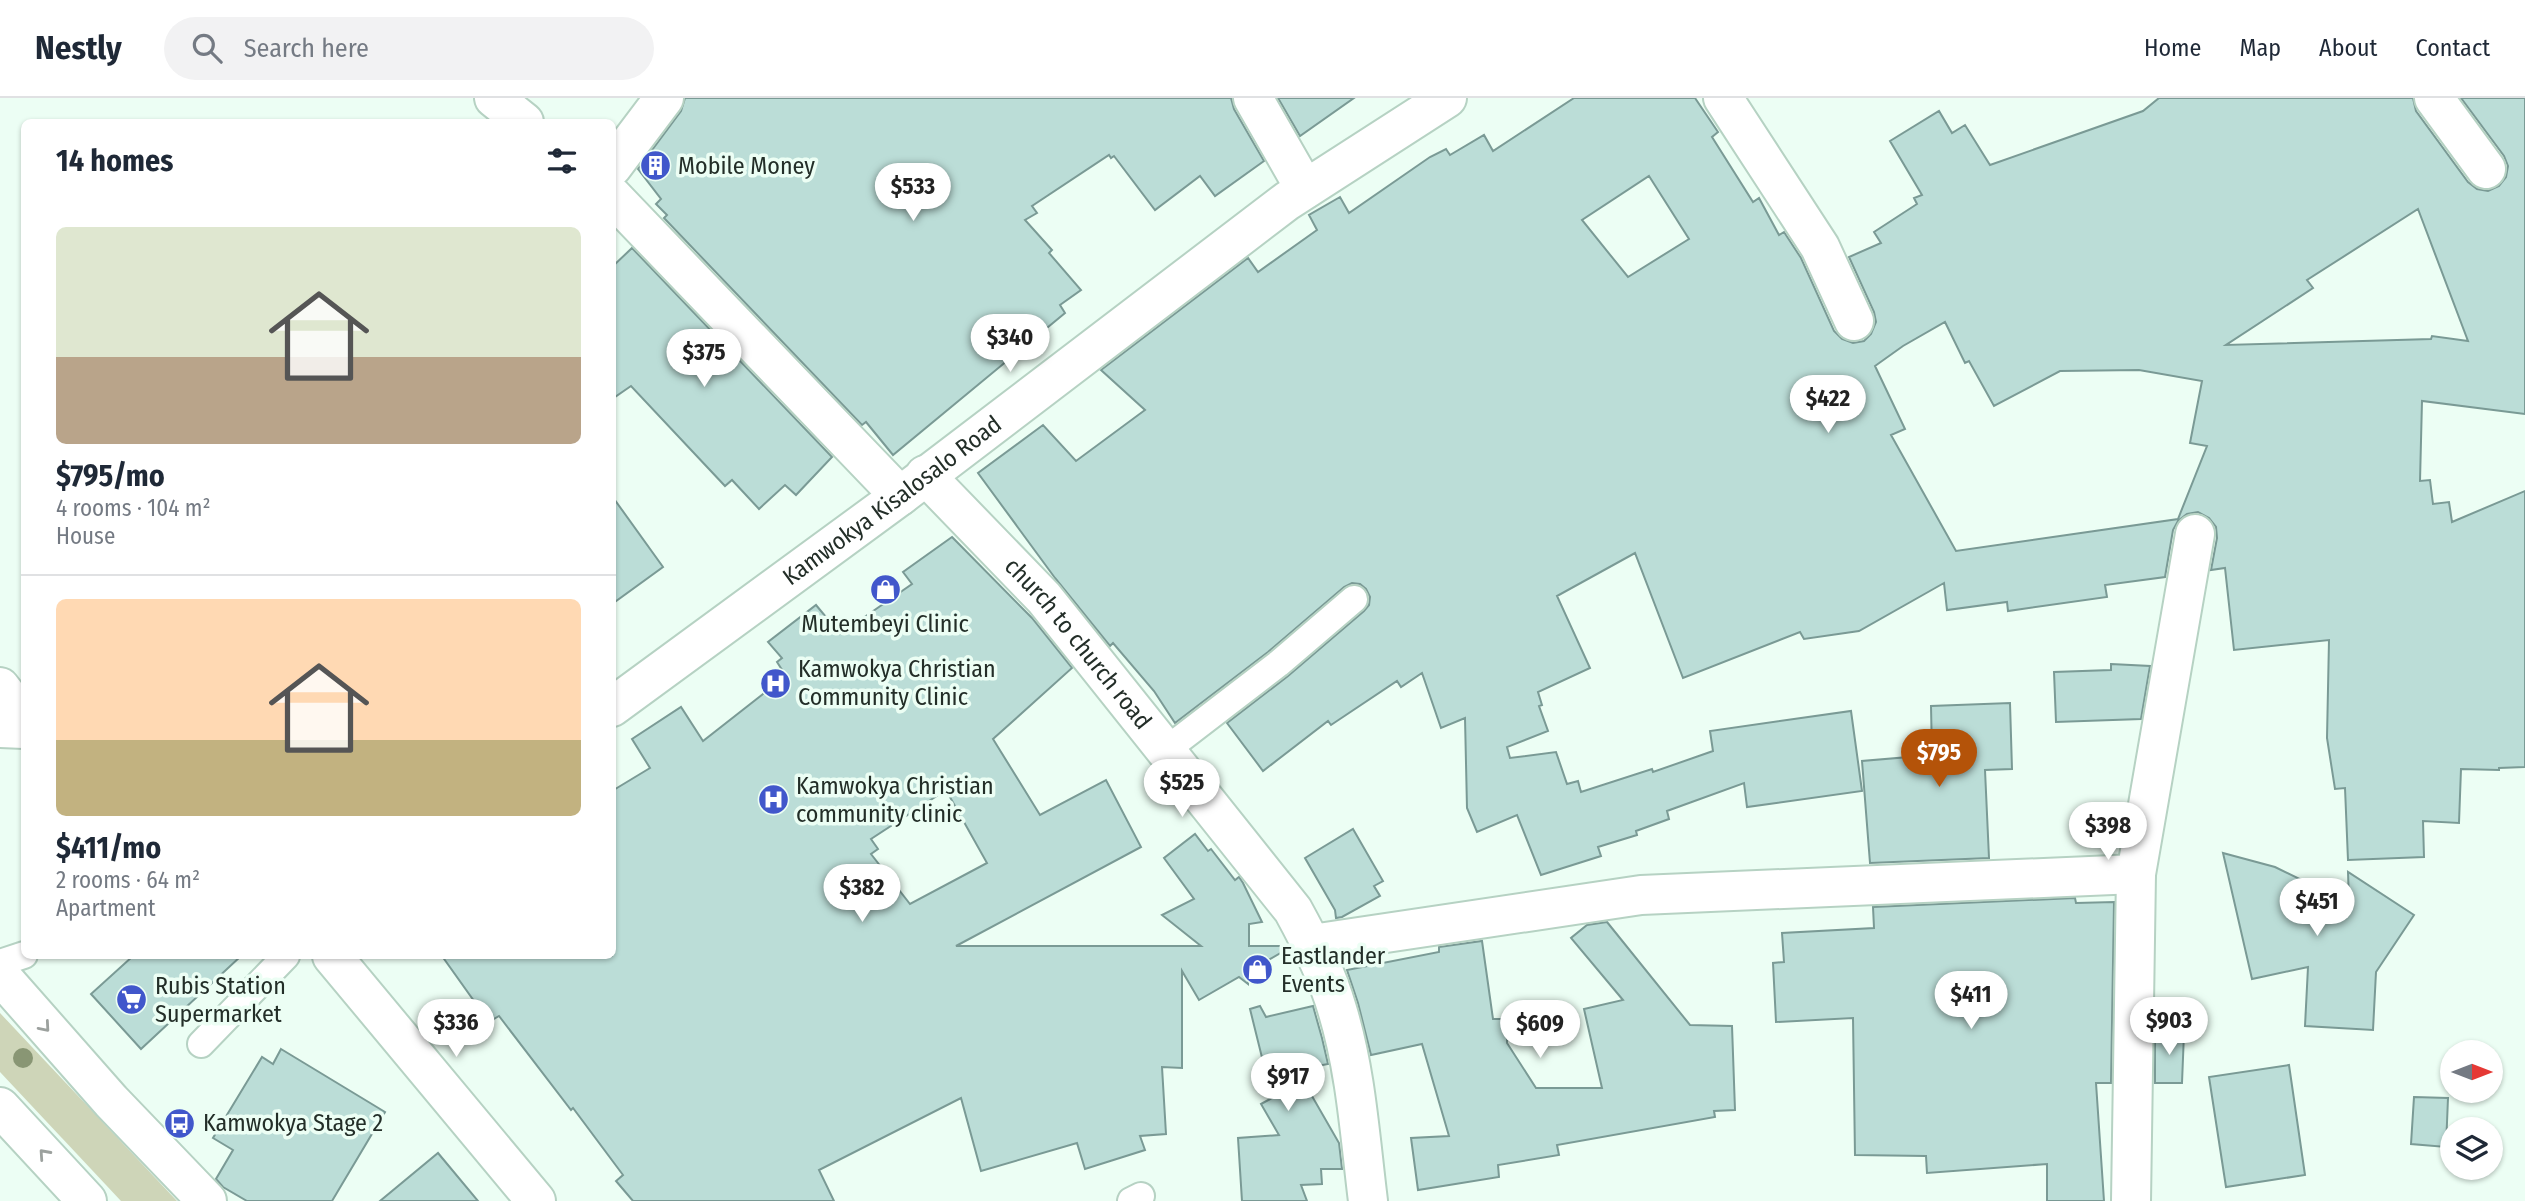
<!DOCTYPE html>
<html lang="en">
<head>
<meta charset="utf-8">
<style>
	body { margin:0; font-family:"Fira Sans Condensed",sans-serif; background:#f2f2f3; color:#1f2937; height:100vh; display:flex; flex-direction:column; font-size:26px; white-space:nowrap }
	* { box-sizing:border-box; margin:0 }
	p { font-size:23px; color:#747a83 }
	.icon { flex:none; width:38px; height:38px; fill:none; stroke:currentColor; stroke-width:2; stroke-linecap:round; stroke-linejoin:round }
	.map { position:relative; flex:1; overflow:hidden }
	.side { position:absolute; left:21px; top:21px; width:595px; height:840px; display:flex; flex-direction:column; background:#fff; border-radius:10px; box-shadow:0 2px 5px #0004 }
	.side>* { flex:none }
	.needle { width:46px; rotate:90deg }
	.buttons { position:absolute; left:2440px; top:942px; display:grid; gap:14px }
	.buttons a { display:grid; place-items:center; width:63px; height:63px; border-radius:50%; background:#fff; box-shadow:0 2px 5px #0004; font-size:35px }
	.price { position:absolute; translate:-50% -60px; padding:0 16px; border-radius:24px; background:#fff; color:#222; font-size:23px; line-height:46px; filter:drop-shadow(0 2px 4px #0008) }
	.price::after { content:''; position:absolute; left:50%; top:42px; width:21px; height:16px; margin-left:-10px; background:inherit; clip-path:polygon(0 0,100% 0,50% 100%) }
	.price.current { background:#b45309; color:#fff }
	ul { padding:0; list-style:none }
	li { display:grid; align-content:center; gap:14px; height:371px; padding:0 35px }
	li+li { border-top:2px solid #e0e1e3 }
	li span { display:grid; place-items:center; height:217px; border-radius:10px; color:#555 }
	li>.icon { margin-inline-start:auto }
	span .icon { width:126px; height:126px; fill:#fffc; stroke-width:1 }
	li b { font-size:30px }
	h2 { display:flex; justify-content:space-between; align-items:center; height:84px; padding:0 35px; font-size:30px }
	header { display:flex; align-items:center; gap:42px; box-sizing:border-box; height:98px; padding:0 35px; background:#fff; border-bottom:2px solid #e0e1e3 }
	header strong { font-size:33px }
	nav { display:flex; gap:38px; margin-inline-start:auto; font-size:24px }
	.search { width:490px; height:63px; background:#f2f2f3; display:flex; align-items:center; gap:18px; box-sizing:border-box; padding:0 24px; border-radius:38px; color:#747a83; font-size:26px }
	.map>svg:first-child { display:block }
</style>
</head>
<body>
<header>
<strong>Nestly</strong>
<div class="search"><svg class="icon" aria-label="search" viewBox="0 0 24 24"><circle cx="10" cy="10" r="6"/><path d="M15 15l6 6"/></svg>Search here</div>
<nav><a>Home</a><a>Map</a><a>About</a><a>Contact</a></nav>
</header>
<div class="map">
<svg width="2525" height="1103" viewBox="0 0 2525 1103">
	<rect width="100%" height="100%" fill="#ecfef4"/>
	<!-- green -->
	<polygon fill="#ced5b8" points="0,915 177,1103 121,1103 0,974"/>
	<!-- building -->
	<g fill="#bbddd7" stroke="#7a9a95" stroke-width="2" fill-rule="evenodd">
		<polygon points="685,0 1231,0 1234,11 1264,63 1215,98 1200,78 1155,112 1114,58 1111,60 1109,57 1032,108 1037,115 1025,122 1052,152 1049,155 1081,192 1060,207 1065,215 893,357 866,324 862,327 664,120 667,117 656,106 661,101 638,71 681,13"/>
		<polygon points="1278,0 1354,0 1300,38"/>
		<path d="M1574 0H1695L1718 34 1712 39 1753 104 1759 100 1779 137 1784 134 1801 160 1834 233 1842 241 1853 245 1864 243 1871 236 1876 224 1874 214 1849 159 1881 145 1874 134 1917 106 1914 100 1922 97 1890 43 1939 13 1952 35 1965 27 1990 67 2143 13 2159 0H2413L2416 13 2468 84 2477 91 2488 93 2499 88 2506 79 2508 68 2504 58 2461 0H2525V316L2422 303 2420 383 2430 382 2433 406 2449 404 2452 424 2525 393V669L2499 670V672L2461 671 2459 725 2423 723 2424 759 2348 762 2345 690 2335 691 2327 640 2329 542 2234 552 2225 470 2211 472 2217 440 2216 429 2209 420 2198 414 2187 416 2178 423 2173 432 2165 479 2105 487 2107 499 2008 513 2007 504 1947 512 1944 485 1859 533 1804 541 1800 534 1683 580 1635 455 1557 498 1590 570 1538 594 1542 607 1539 608 1548 633 1507 649 1510 660 1556 654 1567 686 1578 683 1581 694 1652 671 1653 674 1713 653 1710 633 1851 613 1862 693 1747 709 1744 685 1667 713 1669 721 1636 733 1637 737 1598 749 1601 758 1541 777 1517 717 1477 734 1467 710 1465 620 1441 630 1422 575 1401 589 1397 583 1331 627 1328 623 1263 673 1227 625 1288 578 1364 513 1369 507 1370 499 1366 491 1360 486 1352 485 1344 489 1268 554 1175 625 1154 593 1113 545 1110 548 1055 480 978 375 1043 327 1076 363 1145 312 1101 272 1248 160 1258 174 1317 132 1309 117 1340 99 1349 115 1430 59 1446 51 1450 57 1484 37 1493 53ZM1649 78 1689 141 1628 179 1582 122ZM2418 111 2468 243 2432 238 2431 241 2226 247 2313 190 2307 182ZM1945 224 1965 265 1969 263 1994 308 2060 273 2139 272 2202 283 2190 345 2207 348 2178 421 1956 453 1891 337 1905 331 1875 268 1903 248Z"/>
		<polygon points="632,150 832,359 796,397 785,387 759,411 732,382 725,388 631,288 612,301 612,169"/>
		<polygon points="612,398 663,469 612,506"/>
		<path d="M952 439 1032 520 1072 570 993 641 1040 717 1106 682 1141 749 956 848H1201L1162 817 1194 801 1164 760 1195 736 1208 753 1211 751 1235 782 1239 779 1243 785 1262 824 1249 826V848H1287L1289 850 1248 874V886L1239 879 1199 902 1182 873V970L1162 969 1166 1036 1140 1038 1145 1052 1085 1071 1077 1045 981 1073 961 1000 819 1072 834 1103H633L616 1083 623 1077 573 1010 571 1012 499 918 489 924 442 858H612V693L650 670 632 641 681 609 703 643 786 578 777 564 782 560 768 544 816 507 840 536 912 486 903 474ZM946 692 987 765 910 806 871 756 878 751 871 741Z"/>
		<polygon points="2111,566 2150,568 2141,621 2056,624 2054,574 2111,572"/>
		<polygon points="2010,605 2012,671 1985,672 1989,760 1870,765 1862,663 1932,657 1931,608"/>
		<polygon points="1353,731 1383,783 1374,788 1380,798 1342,819 1336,820 1335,812 1305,760"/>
		<polygon points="2223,755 2275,769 2349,805 2348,774 2414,817 2376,874 2373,932 2305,928 2308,869 2252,881"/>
		<polygon points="2075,800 2076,805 2114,804 2111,985 2096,985 2104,1103 2047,1103 2047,1066 1927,1075 1926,1058 1855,1057 1853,920 1776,924 1773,865 1784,864 1782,835 1874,830 1873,809"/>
		<polygon points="1607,824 1690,927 1732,928 1735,1012 1714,1013 1715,1019 1557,1047 1559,1057 1498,1067 1499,1079 1418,1092 1411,1040 1449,1038 1422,946 1371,957 1358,905 1347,872 1439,854 1439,849 1482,843 1493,921 1507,921 1507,945 1536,990 1602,990 1584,911 1623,902 1571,840 1587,827"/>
		<polygon points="133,858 241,858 141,951 91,896"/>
		<polygon points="1260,908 1266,919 1313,908 1322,940 1328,966 1297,972 1339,1045 1342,1071 1321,1071 1322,1086 1301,1087 1307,1103 1242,1103 1238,1040 1279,1037 1261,1006 1272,1000 1250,911"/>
		<polygon points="2155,934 2184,935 2182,985 2155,985"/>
		<polygon points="281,951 385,1014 332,1103 247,1103 223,1089 216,1081 233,1052 213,1040 262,959 273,966"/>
		<polygon points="2289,967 2305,1077 2226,1089 2209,979"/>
		<polygon points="2414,999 2448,1000 2446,1049 2411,1046"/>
		<polygon points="438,1055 478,1103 380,1103"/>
	</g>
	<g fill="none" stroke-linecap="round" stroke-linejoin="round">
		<defs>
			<g id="service">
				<polyline points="1166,652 1278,566 1354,501"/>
				<polyline points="0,865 24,857"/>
				<polyline points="201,946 286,858"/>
				<polyline points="1131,1103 1141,1098"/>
			</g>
			<g id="minor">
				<polyline points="494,0 524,24"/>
				<polyline points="1253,0 1305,91"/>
				<polyline points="1723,0 1820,149 1854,223"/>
				<polyline points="2434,0 2486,71"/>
				<polyline points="612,69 664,0"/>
				<polyline points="612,98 900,398"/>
				<path id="s1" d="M925 377 1044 500 1293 812C1310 843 1327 876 1337 911 1356 973 1360 1039 1368 1103"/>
				<polyline points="0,589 24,620"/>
				<path id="s2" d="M612 609 900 398 1287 103 1447 0"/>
				<polyline points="1312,846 1641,797 2136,776"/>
				<polyline points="2131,1103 2136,776 2195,436"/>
			</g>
			<g id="tertiary">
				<polyline points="0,630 24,631"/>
				<polyline points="332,858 536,1103"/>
			</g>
			<g id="primary">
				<polyline points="0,877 111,1003 207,1103"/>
				<polyline points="0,1009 87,1103"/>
			</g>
		</defs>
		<!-- service casing -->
		<use href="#service" stroke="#b6d2c3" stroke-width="30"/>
		<!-- minor casing -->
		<use href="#minor" stroke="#b6d2c3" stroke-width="42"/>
		<!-- tertiary casing -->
		<use href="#tertiary" stroke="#b6d2c3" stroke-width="42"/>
		<!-- primary casing -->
		<use href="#primary" stroke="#b6d2c3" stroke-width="42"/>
		<!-- service -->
		<use href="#service" stroke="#fff" stroke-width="26"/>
		<!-- minor -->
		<use href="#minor" stroke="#fff" stroke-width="38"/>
		<!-- tertiary -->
		<use href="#tertiary" stroke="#fff" stroke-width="38"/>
		<!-- primary -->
		<use href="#primary" stroke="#fff" stroke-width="38"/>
	</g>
	<!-- trees -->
	<circle fill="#899674" cx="23" cy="960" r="10"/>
	<!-- one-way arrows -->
	<defs><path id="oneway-chevron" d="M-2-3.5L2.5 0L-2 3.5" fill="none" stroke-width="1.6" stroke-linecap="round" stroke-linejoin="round" transform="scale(1.75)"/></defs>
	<g stroke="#9ca19e">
		<use href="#oneway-chevron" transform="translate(45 929) rotate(49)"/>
		<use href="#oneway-chevron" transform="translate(44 1056) rotate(-132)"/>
	</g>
	<!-- icons -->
	<defs>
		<symbol id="building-disc" viewBox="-11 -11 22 22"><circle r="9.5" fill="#4157cb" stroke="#ecfef4"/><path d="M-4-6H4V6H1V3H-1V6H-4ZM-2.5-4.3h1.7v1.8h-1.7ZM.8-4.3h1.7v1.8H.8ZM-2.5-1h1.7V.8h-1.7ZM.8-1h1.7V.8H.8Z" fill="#fff"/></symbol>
		<symbol id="shop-disc" viewBox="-11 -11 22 22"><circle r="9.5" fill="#4157cb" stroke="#ecfef4"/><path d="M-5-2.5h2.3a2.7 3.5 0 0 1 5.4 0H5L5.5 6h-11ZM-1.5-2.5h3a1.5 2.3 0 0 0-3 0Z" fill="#fff"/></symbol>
		<symbol id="hospital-disc" viewBox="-11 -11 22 22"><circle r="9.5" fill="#4157cb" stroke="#ecfef4"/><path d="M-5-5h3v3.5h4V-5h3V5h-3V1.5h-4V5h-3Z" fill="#fff"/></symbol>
		<symbol id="supermarket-disc" viewBox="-11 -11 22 22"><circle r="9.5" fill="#4157cb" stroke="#ecfef4"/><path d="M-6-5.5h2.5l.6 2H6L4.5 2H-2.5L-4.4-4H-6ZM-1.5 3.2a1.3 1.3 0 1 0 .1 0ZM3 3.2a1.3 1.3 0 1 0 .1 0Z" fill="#fff"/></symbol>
		<symbol id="bus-disc" viewBox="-11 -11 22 22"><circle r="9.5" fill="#4157cb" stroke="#ecfef4"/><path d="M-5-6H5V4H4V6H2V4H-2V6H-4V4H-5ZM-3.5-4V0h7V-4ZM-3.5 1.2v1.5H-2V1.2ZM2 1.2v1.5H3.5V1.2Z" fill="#fff"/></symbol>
	</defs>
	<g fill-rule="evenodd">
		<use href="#building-disc" x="638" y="50" width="35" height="35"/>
		<use href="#shop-disc" x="868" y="474" width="35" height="35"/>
		<use href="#hospital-disc" x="758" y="568" width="35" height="35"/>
		<use href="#hospital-disc" x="756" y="684" width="35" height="35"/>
		<use href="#shop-disc" x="1240" y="854" width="35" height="35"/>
		<use href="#supermarket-disc" x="114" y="884" width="35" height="35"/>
		<use href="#bus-disc" x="162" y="1008" width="35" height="35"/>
	</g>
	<g text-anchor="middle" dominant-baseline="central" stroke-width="7" stroke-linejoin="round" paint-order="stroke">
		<!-- poi labels -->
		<g font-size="24" fill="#232e28" stroke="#ecfef4" text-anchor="start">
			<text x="678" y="68">Mobile Money</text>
			<text x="885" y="526" text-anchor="middle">Mutembeyi Clinic</text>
			<text x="798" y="571">Kamwokya Christian<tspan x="798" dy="28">Community Clinic</tspan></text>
			<text x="796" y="688">Kamwokya Christian<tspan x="796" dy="28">community clinic</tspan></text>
			<text x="1281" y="858">Eastlander<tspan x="1281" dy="28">Events</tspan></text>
			<text x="155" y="888">Rubis Station<tspan x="155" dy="28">Supermarket</tspan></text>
			<text x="203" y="1025">Kamwokya Stage 2</text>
		</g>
		<!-- street labels -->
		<g font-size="24" fill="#232e28" stroke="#ecfef4">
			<text stroke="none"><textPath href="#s2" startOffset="348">Kamwokya Kisalosalo Road</textPath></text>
			<text stroke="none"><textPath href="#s1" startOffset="228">church to church road</textPath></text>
		</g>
	</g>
</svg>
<div class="buttons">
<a><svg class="needle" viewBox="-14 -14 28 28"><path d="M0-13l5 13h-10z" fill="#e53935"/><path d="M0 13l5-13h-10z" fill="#747a83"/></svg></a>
<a><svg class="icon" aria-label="layers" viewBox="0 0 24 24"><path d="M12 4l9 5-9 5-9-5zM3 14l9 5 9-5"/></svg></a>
</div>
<b class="price" style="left:913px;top:125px">$533</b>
<b class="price" style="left:1010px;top:276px">$340</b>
<b class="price" style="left:704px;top:291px">$375</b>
<b class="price" style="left:1828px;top:337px">$422</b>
<b class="price current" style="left:1939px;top:691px">$795</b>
<b class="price" style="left:1182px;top:721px">$525</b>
<b class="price" style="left:2108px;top:764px">$398</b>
<b class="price" style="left:862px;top:826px">$382</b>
<b class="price" style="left:2317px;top:840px">$451</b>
<b class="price" style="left:1971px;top:933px">$411</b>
<b class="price" style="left:2169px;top:959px">$903</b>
<b class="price" style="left:456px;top:961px">$336</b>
<b class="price" style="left:1540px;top:962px">$609</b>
<b class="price" style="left:1288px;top:1015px">$917</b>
<section class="side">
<h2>14 homes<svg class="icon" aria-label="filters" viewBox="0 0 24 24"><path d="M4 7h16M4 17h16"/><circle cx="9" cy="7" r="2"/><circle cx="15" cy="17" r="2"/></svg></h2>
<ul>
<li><span style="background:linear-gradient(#dfe7d0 60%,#b9a48a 0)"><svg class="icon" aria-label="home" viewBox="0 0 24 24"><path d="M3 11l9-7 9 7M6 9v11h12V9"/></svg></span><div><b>$795/mo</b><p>4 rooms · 104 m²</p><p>House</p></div></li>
<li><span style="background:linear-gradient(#ffd9b3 65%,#c2b280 0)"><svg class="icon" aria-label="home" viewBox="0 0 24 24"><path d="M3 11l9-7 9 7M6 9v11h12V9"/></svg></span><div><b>$411/mo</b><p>2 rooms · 64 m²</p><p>Apartment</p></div></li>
</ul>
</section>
</div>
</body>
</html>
